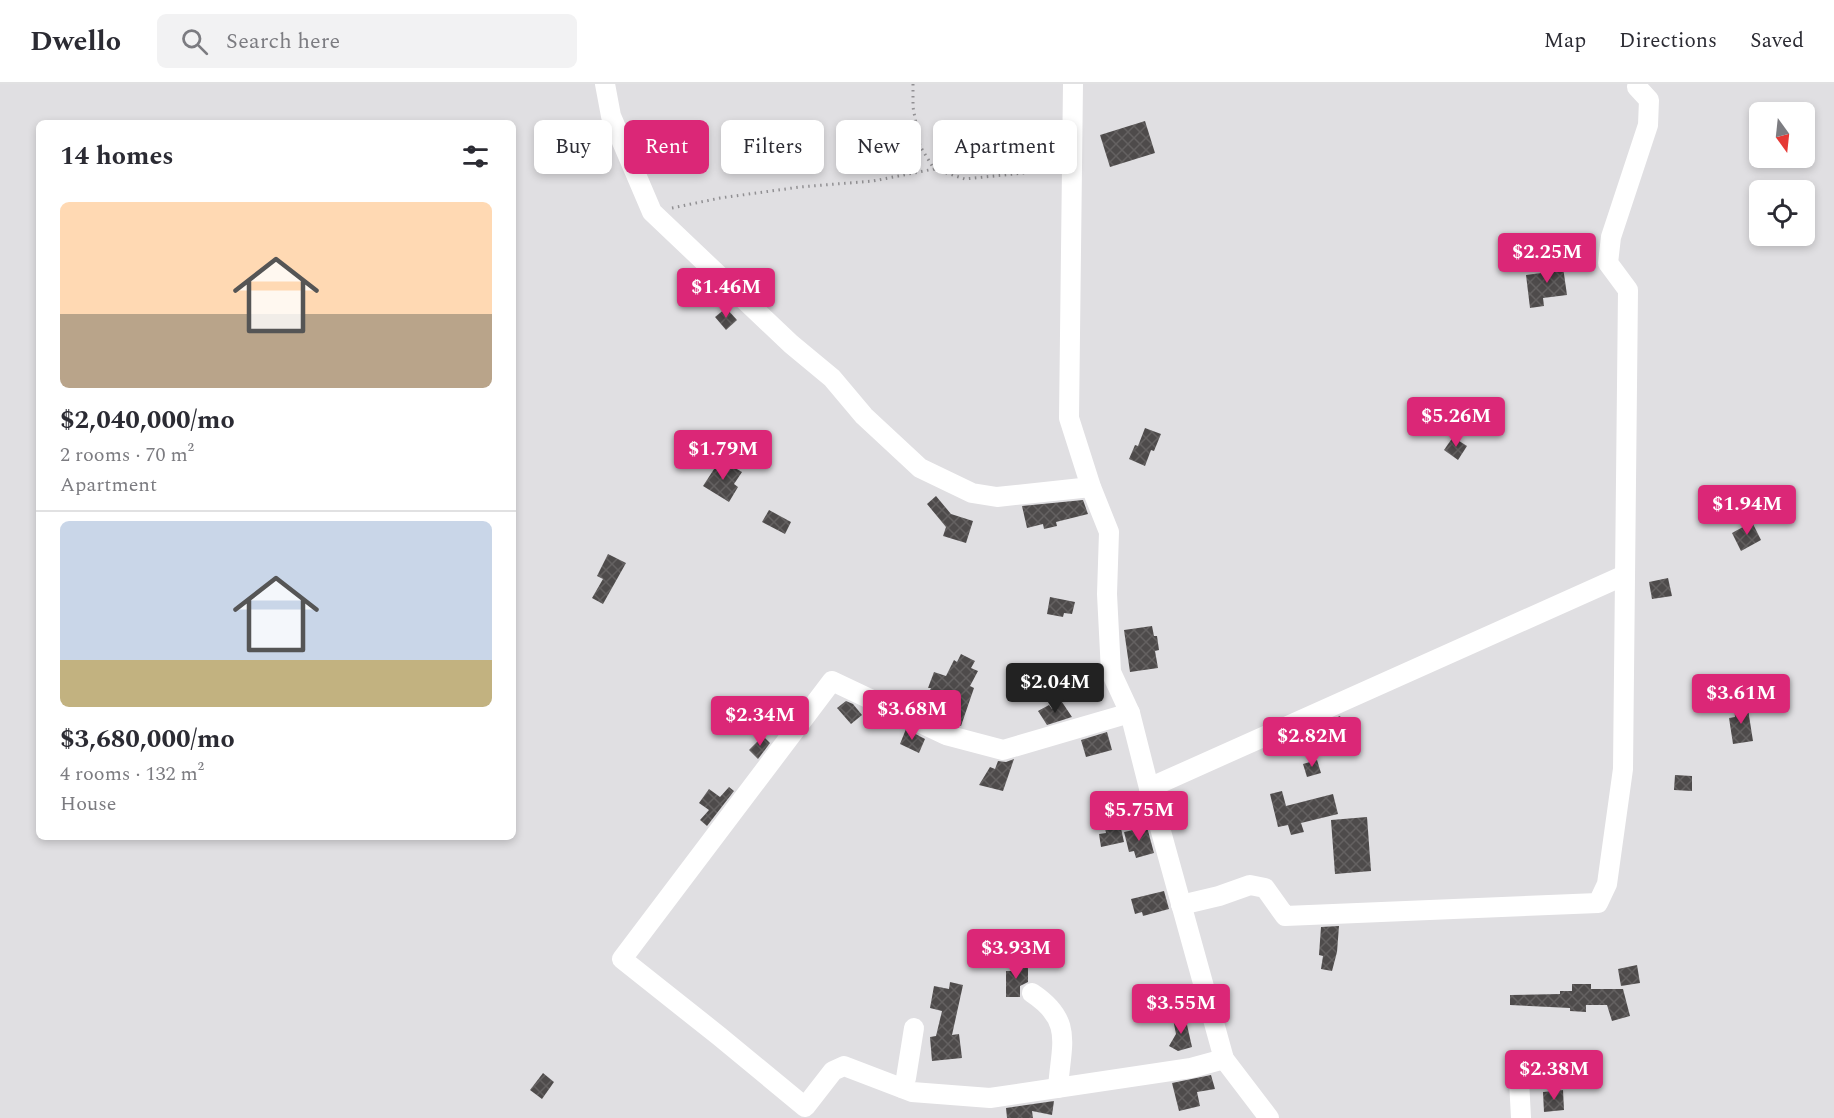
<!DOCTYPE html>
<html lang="en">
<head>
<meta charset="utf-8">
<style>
	body { margin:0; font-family:Spectral,serif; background:#f2f2f3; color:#2b2b33; height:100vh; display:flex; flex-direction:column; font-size:22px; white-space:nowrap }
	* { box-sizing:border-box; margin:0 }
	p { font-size:20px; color:#7c7c81 }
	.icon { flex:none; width:33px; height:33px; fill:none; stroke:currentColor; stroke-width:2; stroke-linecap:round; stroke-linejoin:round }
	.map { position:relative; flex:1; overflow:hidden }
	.panel { position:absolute; left:36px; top:36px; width:480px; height:720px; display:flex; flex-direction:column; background:#fff; border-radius:9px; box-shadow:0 3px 9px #0003 }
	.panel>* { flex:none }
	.top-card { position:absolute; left:534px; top:36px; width:570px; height:54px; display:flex; gap:12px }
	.needle { width:39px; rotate:165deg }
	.fabs { position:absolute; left:1749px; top:18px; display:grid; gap:12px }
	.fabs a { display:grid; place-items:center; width:66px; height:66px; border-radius:9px; background:#fff; box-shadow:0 3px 9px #0003; font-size:30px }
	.price { position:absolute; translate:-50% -51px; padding:0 14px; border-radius:6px; background:#db2777; color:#fff; font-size:20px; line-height:39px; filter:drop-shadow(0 2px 3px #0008) }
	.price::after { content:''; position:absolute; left:50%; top:36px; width:18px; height:14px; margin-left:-9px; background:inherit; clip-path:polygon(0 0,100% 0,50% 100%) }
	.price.active { background:#222; color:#fff }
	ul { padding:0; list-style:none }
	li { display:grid; align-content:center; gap:12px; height:318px; padding:0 24px }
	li+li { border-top:2px solid #e1e1e2 }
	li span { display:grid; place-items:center; height:186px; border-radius:9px; color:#555 }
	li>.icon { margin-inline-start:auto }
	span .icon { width:108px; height:108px; fill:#fffc; stroke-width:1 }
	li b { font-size:26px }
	h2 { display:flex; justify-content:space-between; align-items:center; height:72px; padding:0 24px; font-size:26px }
	.tag { padding:0 21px; border-radius:9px; background:#fff; box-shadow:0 3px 9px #0003; font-size:21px; line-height:54px }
	.tag.active { background:#db2777; color:#fff }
	header { display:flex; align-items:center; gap:36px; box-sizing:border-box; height:84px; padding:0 30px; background:#fff; border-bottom:2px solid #e1e1e2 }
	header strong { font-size:28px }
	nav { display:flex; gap:33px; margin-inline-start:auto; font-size:21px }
	.search { width:420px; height:54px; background:#f2f2f3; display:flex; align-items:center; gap:15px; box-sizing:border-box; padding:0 21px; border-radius:9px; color:#7c7c81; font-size:22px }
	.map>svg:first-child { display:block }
</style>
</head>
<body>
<header>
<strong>Dwello</strong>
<div class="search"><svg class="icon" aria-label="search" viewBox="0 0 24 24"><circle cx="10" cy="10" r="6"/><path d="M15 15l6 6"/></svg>Search here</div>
<nav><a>Map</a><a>Directions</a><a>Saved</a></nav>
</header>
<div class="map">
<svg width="1834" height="1034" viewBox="0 0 1834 1034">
	<defs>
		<pattern id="building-cross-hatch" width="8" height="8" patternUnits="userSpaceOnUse" patternTransform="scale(1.5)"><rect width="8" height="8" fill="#4e4b4b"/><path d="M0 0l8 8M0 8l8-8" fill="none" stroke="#646161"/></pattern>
	</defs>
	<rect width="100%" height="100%" fill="#e0dfe2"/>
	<!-- building -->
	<g fill="url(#building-cross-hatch)">
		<polygon points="1145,37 1155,69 1110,83 1100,51"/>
		<polygon points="1562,176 1567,211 1543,214 1544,222 1530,224 1526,191 1549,188 1548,178"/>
		<polygon points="726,224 737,236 726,246 715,233"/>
		<polygon points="1145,344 1161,350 1154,367 1151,366 1145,382 1129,375 1135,361 1138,362"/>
		<polygon points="1453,353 1467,362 1458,376 1444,366"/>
		<polygon points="718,379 726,384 728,380 742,388 734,400 738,403 729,418 703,402"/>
		<polygon points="936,412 951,430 973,437 966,459 943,452 946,443 927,420"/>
		<polygon points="1083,416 1088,430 1056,438 1057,442 1044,445 1043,440 1027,444 1022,422"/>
		<polygon points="769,426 791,438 785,450 762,438"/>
		<polygon points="1752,438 1761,456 1741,467 1732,449"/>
		<polygon points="608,470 626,479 603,520 592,514 603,495 597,492"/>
		<polygon points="1668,494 1672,512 1652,515 1649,498"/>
		<polygon points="1050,513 1075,518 1072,530 1064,529 1063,533 1047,530"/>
		<polygon points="1152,542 1154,552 1157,552 1159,566 1155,567 1158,584 1130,588 1124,546"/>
		<polygon points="961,570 975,577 971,584 978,587 970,602 974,604 961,642 952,638 950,640 921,626 931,604 928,604 934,588 946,592 954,576 957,578"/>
		<polygon points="846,617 853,620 862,631 851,640 837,624"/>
		<polygon points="1062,618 1072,633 1047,641 1038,627 1049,621 1052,625"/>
		<polygon points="1747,619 1753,657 1733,660 1729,634 1735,633 1734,621"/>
		<polygon points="1340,632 1347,647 1331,654 1324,639"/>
		<polygon points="906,645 925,655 919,669 900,660"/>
		<polygon points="1107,648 1112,666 1086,673 1081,656"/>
		<polygon points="763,652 770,659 758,675 749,666"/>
		<polygon points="1014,675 1003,707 979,701 990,683 995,685 998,677 1006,678"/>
		<polygon points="1317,676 1321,689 1307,693 1303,680"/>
		<polygon points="1675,691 1692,692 1692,707 1674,706"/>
		<polygon points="729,703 734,707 707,742 700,736 709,726 699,719 709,705 720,713"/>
		<polygon points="1282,707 1286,722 1333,710 1338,730 1301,739 1304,748 1291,751 1288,741 1278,743 1270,710"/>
		<polygon points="1367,733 1371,787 1335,790 1331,736"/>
		<polygon points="1120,740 1124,758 1101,763 1099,750 1106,749 1105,744"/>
		<polygon points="1147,743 1154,769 1136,774 1134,767 1129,768 1124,748"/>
		<polygon points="1164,807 1169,825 1143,832 1142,828 1135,830 1131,815"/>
		<polygon points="1339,842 1337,868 1332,887 1321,885 1323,872 1319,871 1321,843"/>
		<polygon points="1011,881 1028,881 1028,898 1020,902 1020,913 1006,913 1006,887 1011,887"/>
		<polygon points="1637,881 1640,899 1621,902 1618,885"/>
		<polygon points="950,898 963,901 952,951 959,950 962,974 932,977 930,953 936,952 942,927 930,924 934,902 949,905"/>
		<polygon points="1572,900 1591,900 1591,905 1623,905 1630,932 1612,937 1607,921 1586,921 1586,928 1570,927 1570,924 1510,921 1510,911 1560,910 1560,907 1572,907"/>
		<polygon points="1185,932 1192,963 1178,967 1169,962 1176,950 1173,935"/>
		<polygon points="543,989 554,998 542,1015 530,1006"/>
		<polygon points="1211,991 1215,1005 1197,1008 1200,1022 1179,1027 1172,999"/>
		<polygon points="1563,1006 1564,1026 1544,1028 1543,1008"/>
		<polygon points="1054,1017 1052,1031 1032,1027 1033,1034 1007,1034 1006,1024"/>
	</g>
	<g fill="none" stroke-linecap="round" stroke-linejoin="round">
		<!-- path -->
		<g stroke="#919093" stroke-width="3" stroke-dasharray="1.5 4.5" stroke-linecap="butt">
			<polyline points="913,0 913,23 920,62 934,85 965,95 1033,88 1056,83"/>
			<polyline points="672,124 720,114 800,103 873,97 934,85"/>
		</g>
		<!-- minor -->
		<g stroke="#fff" stroke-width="20">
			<polyline points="605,0 611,32 652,128 791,260 832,294 864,332 920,384 972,409 997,413 1091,403"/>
			<polyline points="1073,0 1069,334 1091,403 1109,448 1107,510 1111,588 1130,629 1149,704 1224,975 1269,1034"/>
			<polyline points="1130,629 1003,666 946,651 832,597 622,875 719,952 805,1023 833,987 844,982 912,1008 990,1014 1191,984 1224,975"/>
			<polyline points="1149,704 1625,491"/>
			<polyline points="1181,821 1219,812 1250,801 1265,804 1285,832 1598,819 1607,800 1623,685 1628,206 1608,179 1611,153 1648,41 1649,16 1637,3"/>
			<path d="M1032 909C1074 937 1061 960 1058 1004"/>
			<polyline points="1519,996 1521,1034"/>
			<polyline points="902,1004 906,994 914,944"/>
		</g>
	</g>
</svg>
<div class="fabs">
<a><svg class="needle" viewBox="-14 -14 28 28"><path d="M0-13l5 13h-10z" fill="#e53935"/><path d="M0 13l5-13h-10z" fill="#7c7c81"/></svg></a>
<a><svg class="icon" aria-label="locate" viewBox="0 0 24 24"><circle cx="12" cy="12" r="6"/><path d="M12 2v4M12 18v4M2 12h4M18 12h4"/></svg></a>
</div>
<b class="price" style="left:1547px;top:200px">$2.25M</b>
<b class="price" style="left:726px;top:235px">$1.46M</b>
<b class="price" style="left:1456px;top:364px">$5.26M</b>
<b class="price" style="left:723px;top:397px">$1.79M</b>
<b class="price" style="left:1747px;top:452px">$1.94M</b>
<b class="price active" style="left:1055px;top:630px">$2.04M</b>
<b class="price" style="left:1741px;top:641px">$3.61M</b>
<b class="price" style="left:912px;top:657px">$3.68M</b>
<b class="price" style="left:760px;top:663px">$2.34M</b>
<b class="price" style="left:1312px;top:684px">$2.82M</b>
<b class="price" style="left:1139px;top:758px">$5.75M</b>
<b class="price" style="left:1016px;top:896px">$3.93M</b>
<b class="price" style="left:1181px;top:951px">$3.55M</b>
<b class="price" style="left:1554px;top:1017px">$2.38M</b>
<div class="top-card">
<a class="tag">Buy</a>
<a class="tag active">Rent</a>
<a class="tag">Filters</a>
<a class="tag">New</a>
<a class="tag">Apartment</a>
</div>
<section class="panel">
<h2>14 homes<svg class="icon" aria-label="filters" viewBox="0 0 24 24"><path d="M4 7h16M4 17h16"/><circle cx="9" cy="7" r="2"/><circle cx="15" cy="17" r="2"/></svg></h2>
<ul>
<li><span style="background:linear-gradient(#ffd9b3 60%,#b9a48a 0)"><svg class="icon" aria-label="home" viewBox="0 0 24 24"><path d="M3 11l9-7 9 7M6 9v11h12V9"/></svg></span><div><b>$2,040,000/mo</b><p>2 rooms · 70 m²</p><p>Apartment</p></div></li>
<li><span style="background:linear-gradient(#c9d6e8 75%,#c2b280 0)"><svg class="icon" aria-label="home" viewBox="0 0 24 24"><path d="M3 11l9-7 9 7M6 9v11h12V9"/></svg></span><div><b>$3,680,000/mo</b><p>4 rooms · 132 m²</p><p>House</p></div></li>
</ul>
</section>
</div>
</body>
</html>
